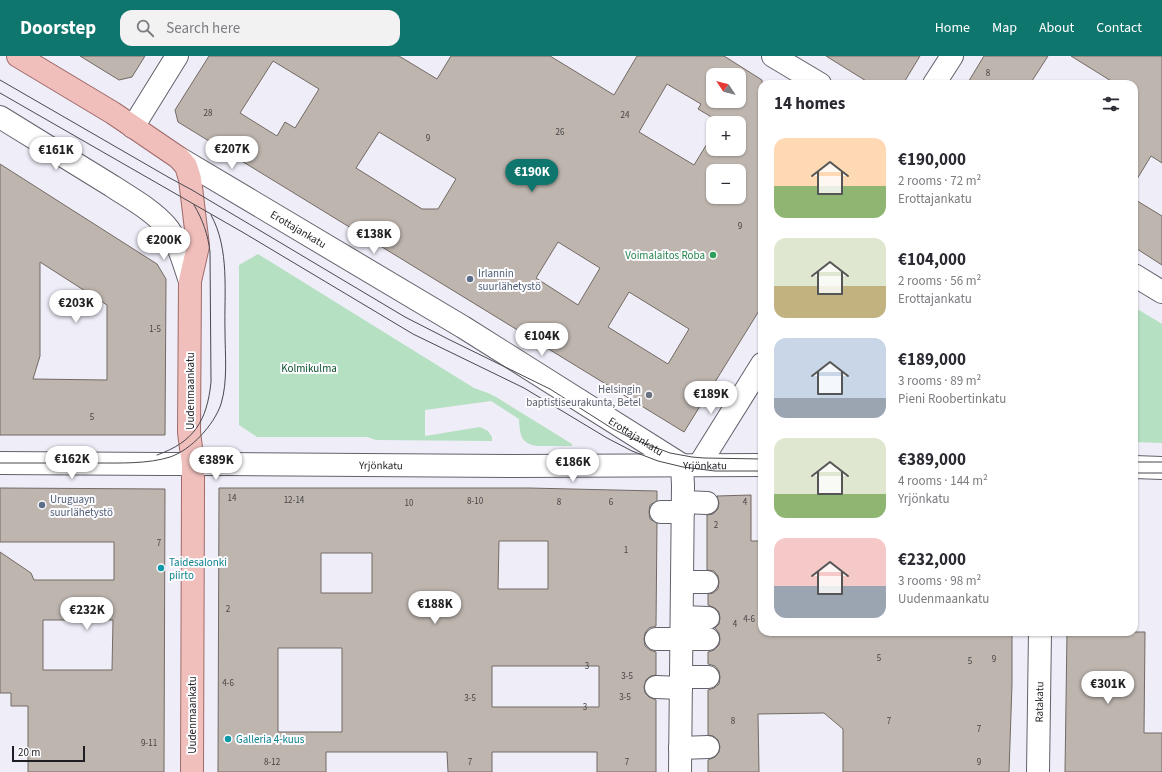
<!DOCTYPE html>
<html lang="en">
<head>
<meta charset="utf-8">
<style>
	body { margin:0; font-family:"Source Sans 3",sans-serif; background:#f2f2f3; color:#2b2b33; height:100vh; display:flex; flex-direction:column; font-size:15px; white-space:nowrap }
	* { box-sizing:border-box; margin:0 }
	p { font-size:13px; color:#7c7c81 }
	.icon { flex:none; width:22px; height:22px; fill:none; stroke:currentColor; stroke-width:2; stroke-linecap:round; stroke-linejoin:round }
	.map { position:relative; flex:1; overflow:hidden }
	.details { position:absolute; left:758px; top:24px; width:380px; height:556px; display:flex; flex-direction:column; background:#fff; border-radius:12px; box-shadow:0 1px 3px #0004 }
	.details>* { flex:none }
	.needle { width:26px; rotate:305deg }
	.buttons { position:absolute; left:706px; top:12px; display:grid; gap:8px }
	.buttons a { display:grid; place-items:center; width:40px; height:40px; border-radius:8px; background:#fff; box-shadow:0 1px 3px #0004; font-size:20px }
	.scale { position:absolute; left:12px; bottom:10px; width:73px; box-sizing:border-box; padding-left:4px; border:2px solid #1e1e22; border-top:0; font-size:11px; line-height:14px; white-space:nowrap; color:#1e1e22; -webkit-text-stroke:3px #fcfbfe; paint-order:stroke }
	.price { position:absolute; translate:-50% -34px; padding:0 9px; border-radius:14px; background:#fff; color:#222; font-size:13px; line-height:26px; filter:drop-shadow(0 1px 2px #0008) }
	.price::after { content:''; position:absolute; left:50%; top:24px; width:12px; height:9px; margin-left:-6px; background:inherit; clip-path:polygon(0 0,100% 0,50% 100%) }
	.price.selected { background:#0f766e; color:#fff }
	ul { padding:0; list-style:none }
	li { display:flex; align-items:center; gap:12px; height:100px; padding:0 16px }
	li span { display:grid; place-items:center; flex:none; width:112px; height:80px; border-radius:12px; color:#555 }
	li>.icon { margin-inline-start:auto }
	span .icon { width:48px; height:48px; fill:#fffc; stroke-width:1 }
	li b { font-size:17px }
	h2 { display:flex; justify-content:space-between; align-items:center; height:48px; padding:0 16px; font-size:17px }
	header { display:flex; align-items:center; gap:24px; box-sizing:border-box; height:56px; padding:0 20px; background:#0f766e; color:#fff }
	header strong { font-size:19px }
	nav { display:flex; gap:22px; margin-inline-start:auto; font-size:14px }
	.search { width:280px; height:36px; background:#f2f2f3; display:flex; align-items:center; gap:10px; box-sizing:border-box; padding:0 14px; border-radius:12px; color:#7c7c81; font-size:15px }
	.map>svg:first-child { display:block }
</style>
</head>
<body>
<header>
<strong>Doorstep</strong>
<div class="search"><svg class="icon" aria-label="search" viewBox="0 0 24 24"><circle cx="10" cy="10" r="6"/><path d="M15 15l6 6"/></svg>Search here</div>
<nav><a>Home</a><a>Map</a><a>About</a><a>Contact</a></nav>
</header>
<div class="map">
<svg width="1162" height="716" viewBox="0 0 1162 716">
	<rect width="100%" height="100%" fill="#eeedf8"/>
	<!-- green -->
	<g fill="#b6e0c2">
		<path d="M258 198 474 332 488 337 496 341 572 388V390H538C520 388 520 378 519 363L491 345 425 354V380L480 371 488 375 492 381V385L376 384 367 381H257L239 369V209Z"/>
		<polygon points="1134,251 1162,268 1162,387 1134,386"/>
	</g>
	<!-- building -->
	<g fill="#beb5ae" stroke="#736a64" fill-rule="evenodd">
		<polygon points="80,0 145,0 132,21 119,24"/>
		<path d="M209 0H399L437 23 451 0H550L614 39 637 0H724L762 24V250L684 376 178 66 175 54ZM273 5 319 33 295 72 285 66 277 80 240 57ZM713 19H739V45H713ZM667 28 701 48 698 53 720 66V67H739V93H713V78L694 109 639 76ZM379 76 456 123 438 153H422L356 112ZM713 115H739V141H713ZM558 186 600 212 578 249 536 222ZM629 236 689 273 668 308 608 271Z"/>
		<polygon points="826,0 920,0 903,28 871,28"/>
		<polygon points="984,0 1048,0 1030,28 967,28"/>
		<polygon points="1071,0 1162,0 1162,107 1151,100 1134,128 1134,28 1116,28"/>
		<path d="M0 108 157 208 166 223 165 379H0ZM40 206 107 249V324L33 323 40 300Z"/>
		<polygon points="1134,143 1162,160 1162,209 1134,191"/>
		<path d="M0 432 165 433 164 716H28V650H11V637H0V496L31 517 34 524H114V486H0ZM43 564H113L112 614H43Z"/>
		<path d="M219 432H529L657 435V445L650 449 649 456 650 463 657 467 656 570 649 572 645 577 644 583 645 590 650 594 656 596V619L651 620 646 624 644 631 645 637 649 641 656 644V716H597V696H492V716H448L447 696H326V716H218ZM499 485H548V533H498ZM321 497H372V537H321ZM278 592H342V676H278ZM492 610H599V651H492Z"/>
		<polygon points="751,439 751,485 762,485 762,576 1012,576 1012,628 1009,716 843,716 843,673 824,657 758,658 759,716 708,716 708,704 715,701 719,696 720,691 718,684 713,680 708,679 708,634 714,632 719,628 720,621 719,615 715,610 708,608 708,596 714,594 719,589 720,583 719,577 715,572 719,568 720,562 719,556 715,552 708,549 708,538 713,537 718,533 719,526 718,520 714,515 707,514 707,459 713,458 718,453 719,447 717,440"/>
		<polygon points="1067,576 1145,576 1144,677 1162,677 1162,716 1065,716"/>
	</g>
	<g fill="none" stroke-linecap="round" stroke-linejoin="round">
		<defs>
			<g id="minor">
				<polyline points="773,0 820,28"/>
				<polyline points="934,28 952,0"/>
				<path d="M0 61C37 84 75 107 112 130 130 142 151 153 166 170 178 184 184 208 190 225"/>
				<polyline points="133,71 177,0"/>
				<path id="s1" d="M179 102 463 271 682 409"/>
				<polyline points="1134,219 1162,236"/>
				<path id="s2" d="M0 407 162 408H228L513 410 762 409"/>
				<polyline points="699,409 762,308"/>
				<polyline points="1134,411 1162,412"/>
				<polyline points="683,446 707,447"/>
				<polyline points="661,456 683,456"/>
				<polyline points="682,526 707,526"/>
				<polyline points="682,561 708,562"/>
				<polyline points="656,583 708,583"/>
				<polyline points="681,621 708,621"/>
				<polyline points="656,631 681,632"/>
				<polyline points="680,692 708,691"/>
				<polyline points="680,716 683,429 682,409"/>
				<path id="s3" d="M1038 716 1040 576"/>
			</g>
			<polyline id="major" points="18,0 113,57 179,102 186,110 190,123 198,190 190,225 189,376 193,408 193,432 192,716"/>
		</defs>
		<!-- minor casing -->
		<use href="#minor" stroke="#63626b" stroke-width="24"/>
		<!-- major casing -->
		<use href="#major" stroke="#a06b6a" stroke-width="24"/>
		<!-- minor -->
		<use href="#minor" stroke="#fff" stroke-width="22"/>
		<!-- major -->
		<use href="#major" stroke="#f0bfbc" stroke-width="22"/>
		<!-- tram -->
		<g stroke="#49494f" stroke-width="1">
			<polyline points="0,24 168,121 192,134 405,261 450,284 550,333 613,373 633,383 670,397 692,401 704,402 762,403"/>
			<polyline points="0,37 244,177 413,278 524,332 607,382 632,395 658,405 683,411 715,415 762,415"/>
			<path d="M157 399C194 386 207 365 211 326L210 196C208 179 203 164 194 149"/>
			<polyline points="1134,406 1162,406"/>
			<path d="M0 407C32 407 65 407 97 407 120 407 148 408 170 401 191 394 214 369 221 348 228 325 225 299 225 275 224 237 230 193 211 159"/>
			<polyline points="1134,417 1162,417"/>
		</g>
	</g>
	<!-- markers -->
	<circle fill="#2e9e5b" stroke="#fcfbfe" stroke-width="1.5" cx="713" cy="199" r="4"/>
	<g fill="#5c6f8a" stroke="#fcfbfe" stroke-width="1.5">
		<circle cx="470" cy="223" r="4"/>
		<circle cx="42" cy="449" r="4"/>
	</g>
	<circle fill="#6b7280" stroke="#fcfbfe" stroke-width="1.5" cx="649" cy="339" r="4"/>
	<g fill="#0f9aa8" stroke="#fcfbfe" stroke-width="1.5">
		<circle cx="161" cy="512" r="4"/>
		<circle cx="228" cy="683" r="4"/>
	</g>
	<g text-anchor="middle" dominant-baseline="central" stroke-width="4" stroke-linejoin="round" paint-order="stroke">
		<!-- number labels -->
		<g font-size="9" fill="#464445">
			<text x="988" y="17">8</text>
			<text x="208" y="57">28</text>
			<text x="625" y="59">24</text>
			<text x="560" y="76">26</text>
			<text x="428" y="82">9</text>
			<text x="740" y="170">9</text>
			<text x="155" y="273">1-5</text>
			<text x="92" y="361">5</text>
			<text x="232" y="442">14</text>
			<text x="294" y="444">12-14</text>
			<text x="475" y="445">8-10</text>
			<text x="559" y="446">8</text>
			<text x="611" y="446">6</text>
			<text x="745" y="446">4</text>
			<text x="409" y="447">10</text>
			<text x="716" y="469">2</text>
			<text x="159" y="487">7</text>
			<text x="626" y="494">1</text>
			<text x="228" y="553">2</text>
			<text x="749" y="563">4-6</text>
			<text x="735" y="568">4</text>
			<text x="879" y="602">5</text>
			<text x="994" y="603">9</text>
			<text x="970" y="605">5</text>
			<text x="587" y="610">3</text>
			<text x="627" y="620">3-5</text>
			<text x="228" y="627">4-6</text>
			<text x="625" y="641">3-5</text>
			<text x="470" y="642">3-5</text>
			<text x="585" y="651">3</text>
			<text x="733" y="665">8</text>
			<text x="889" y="665">7</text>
			<text x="979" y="673">7</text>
			<text x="149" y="687">9-11</text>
			<text x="272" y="706">8-12</text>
			<text x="470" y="706">7</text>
			<text x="627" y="706">7</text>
			<text x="979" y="706">9</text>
		</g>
		<!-- street labels -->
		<g font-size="11" fill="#1e1e22" stroke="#fcfbfe">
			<text stroke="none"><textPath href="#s1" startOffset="139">Erottajankatu</textPath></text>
			<text transform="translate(190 335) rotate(-90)">Uudenmaankatu</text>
			<text stroke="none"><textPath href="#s1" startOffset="535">Erottajankatu</textPath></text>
			<text stroke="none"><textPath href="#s2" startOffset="381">Yrjönkatu</textPath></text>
			<text stroke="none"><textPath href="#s2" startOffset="705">Yrjönkatu</textPath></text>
			<text stroke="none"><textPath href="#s3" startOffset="70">Ratakatu</textPath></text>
			<text transform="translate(192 659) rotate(-90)">Uudenmaankatu</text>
		</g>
		<!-- leisure labels -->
		<g font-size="11" fill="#27864d" stroke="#fcfbfe" text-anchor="end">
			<text x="705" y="199">Voimalaitos Roba</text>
		</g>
		<!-- service labels -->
		<g font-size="11" fill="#4e5e75" stroke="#fcfbfe" text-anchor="start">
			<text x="478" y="217">Irlannin<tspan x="478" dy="13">suurlähetystö</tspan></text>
			<text x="50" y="443">Uruguayn<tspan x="50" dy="13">suurlähetystö</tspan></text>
		</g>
		<!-- park labels -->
		<g font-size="11" fill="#0b512b" stroke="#fcfbfe">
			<text x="309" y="312">Kolmikulma</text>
		</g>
		<!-- worship labels -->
		<g font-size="11" fill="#5b616d" stroke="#fcfbfe" text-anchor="end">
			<text x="641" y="333">Helsingin<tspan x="641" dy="13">baptistiseurakunta, Betel</tspan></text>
		</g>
		<!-- culture labels -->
		<g font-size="11" fill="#0d838f" stroke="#fcfbfe" text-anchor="start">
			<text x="169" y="506">Taidesalonki<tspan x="169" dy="13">piirto</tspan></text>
			<text x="236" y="683">Galleria 4-kuus</text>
		</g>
	</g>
</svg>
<div class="buttons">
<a><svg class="needle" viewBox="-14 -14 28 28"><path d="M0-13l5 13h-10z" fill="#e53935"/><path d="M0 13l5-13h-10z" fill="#7c7c81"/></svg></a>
<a>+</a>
<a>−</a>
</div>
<div class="scale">20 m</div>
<b class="price" style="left:232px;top:114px">€207K</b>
<b class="price" style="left:56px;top:115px">€161K</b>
<b class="price selected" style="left:532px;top:137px">€190K</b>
<b class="price" style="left:374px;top:199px">€138K</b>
<b class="price" style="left:164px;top:205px">€200K</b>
<b class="price" style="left:76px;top:268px">€203K</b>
<b class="price" style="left:542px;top:301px">€104K</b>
<b class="price" style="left:711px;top:359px">€189K</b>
<b class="price" style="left:72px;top:424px">€162K</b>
<b class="price" style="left:216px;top:425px">€389K</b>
<b class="price" style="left:573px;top:427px">€186K</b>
<b class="price" style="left:435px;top:569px">€188K</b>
<b class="price" style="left:87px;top:575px">€232K</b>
<b class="price" style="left:1108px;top:649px">€301K</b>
<section class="details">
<h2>14 homes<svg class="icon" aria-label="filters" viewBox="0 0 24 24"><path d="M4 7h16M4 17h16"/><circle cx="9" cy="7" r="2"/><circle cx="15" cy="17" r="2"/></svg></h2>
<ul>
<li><span style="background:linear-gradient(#ffd9b3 60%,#8fb573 0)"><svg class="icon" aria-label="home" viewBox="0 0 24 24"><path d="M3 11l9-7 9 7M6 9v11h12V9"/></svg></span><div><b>€190,000</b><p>2 rooms · 72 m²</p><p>Erottajankatu</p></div></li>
<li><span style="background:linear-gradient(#dfe7d0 60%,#c2b280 0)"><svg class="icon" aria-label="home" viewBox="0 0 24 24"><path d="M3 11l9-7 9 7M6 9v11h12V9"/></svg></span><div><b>€104,000</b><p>2 rooms · 56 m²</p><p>Erottajankatu</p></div></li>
<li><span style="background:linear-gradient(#c9d6e8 75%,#9aa5b1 0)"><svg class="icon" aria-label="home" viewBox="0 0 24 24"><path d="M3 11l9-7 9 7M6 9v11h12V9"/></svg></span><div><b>€189,000</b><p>3 rooms · 89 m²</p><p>Pieni Roobertinkatu</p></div></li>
<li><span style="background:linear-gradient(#dfe7d0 70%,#8fb573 0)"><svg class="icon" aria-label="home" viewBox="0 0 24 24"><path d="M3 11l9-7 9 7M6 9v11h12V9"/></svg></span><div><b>€389,000</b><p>4 rooms · 144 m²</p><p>Yrjönkatu</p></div></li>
<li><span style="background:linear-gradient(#f6c9c9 60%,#9aa5b1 0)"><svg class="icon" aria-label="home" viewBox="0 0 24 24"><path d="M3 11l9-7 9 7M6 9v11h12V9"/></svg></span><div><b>€232,000</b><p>3 rooms · 98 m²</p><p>Uudenmaankatu</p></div></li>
</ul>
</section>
</div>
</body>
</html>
